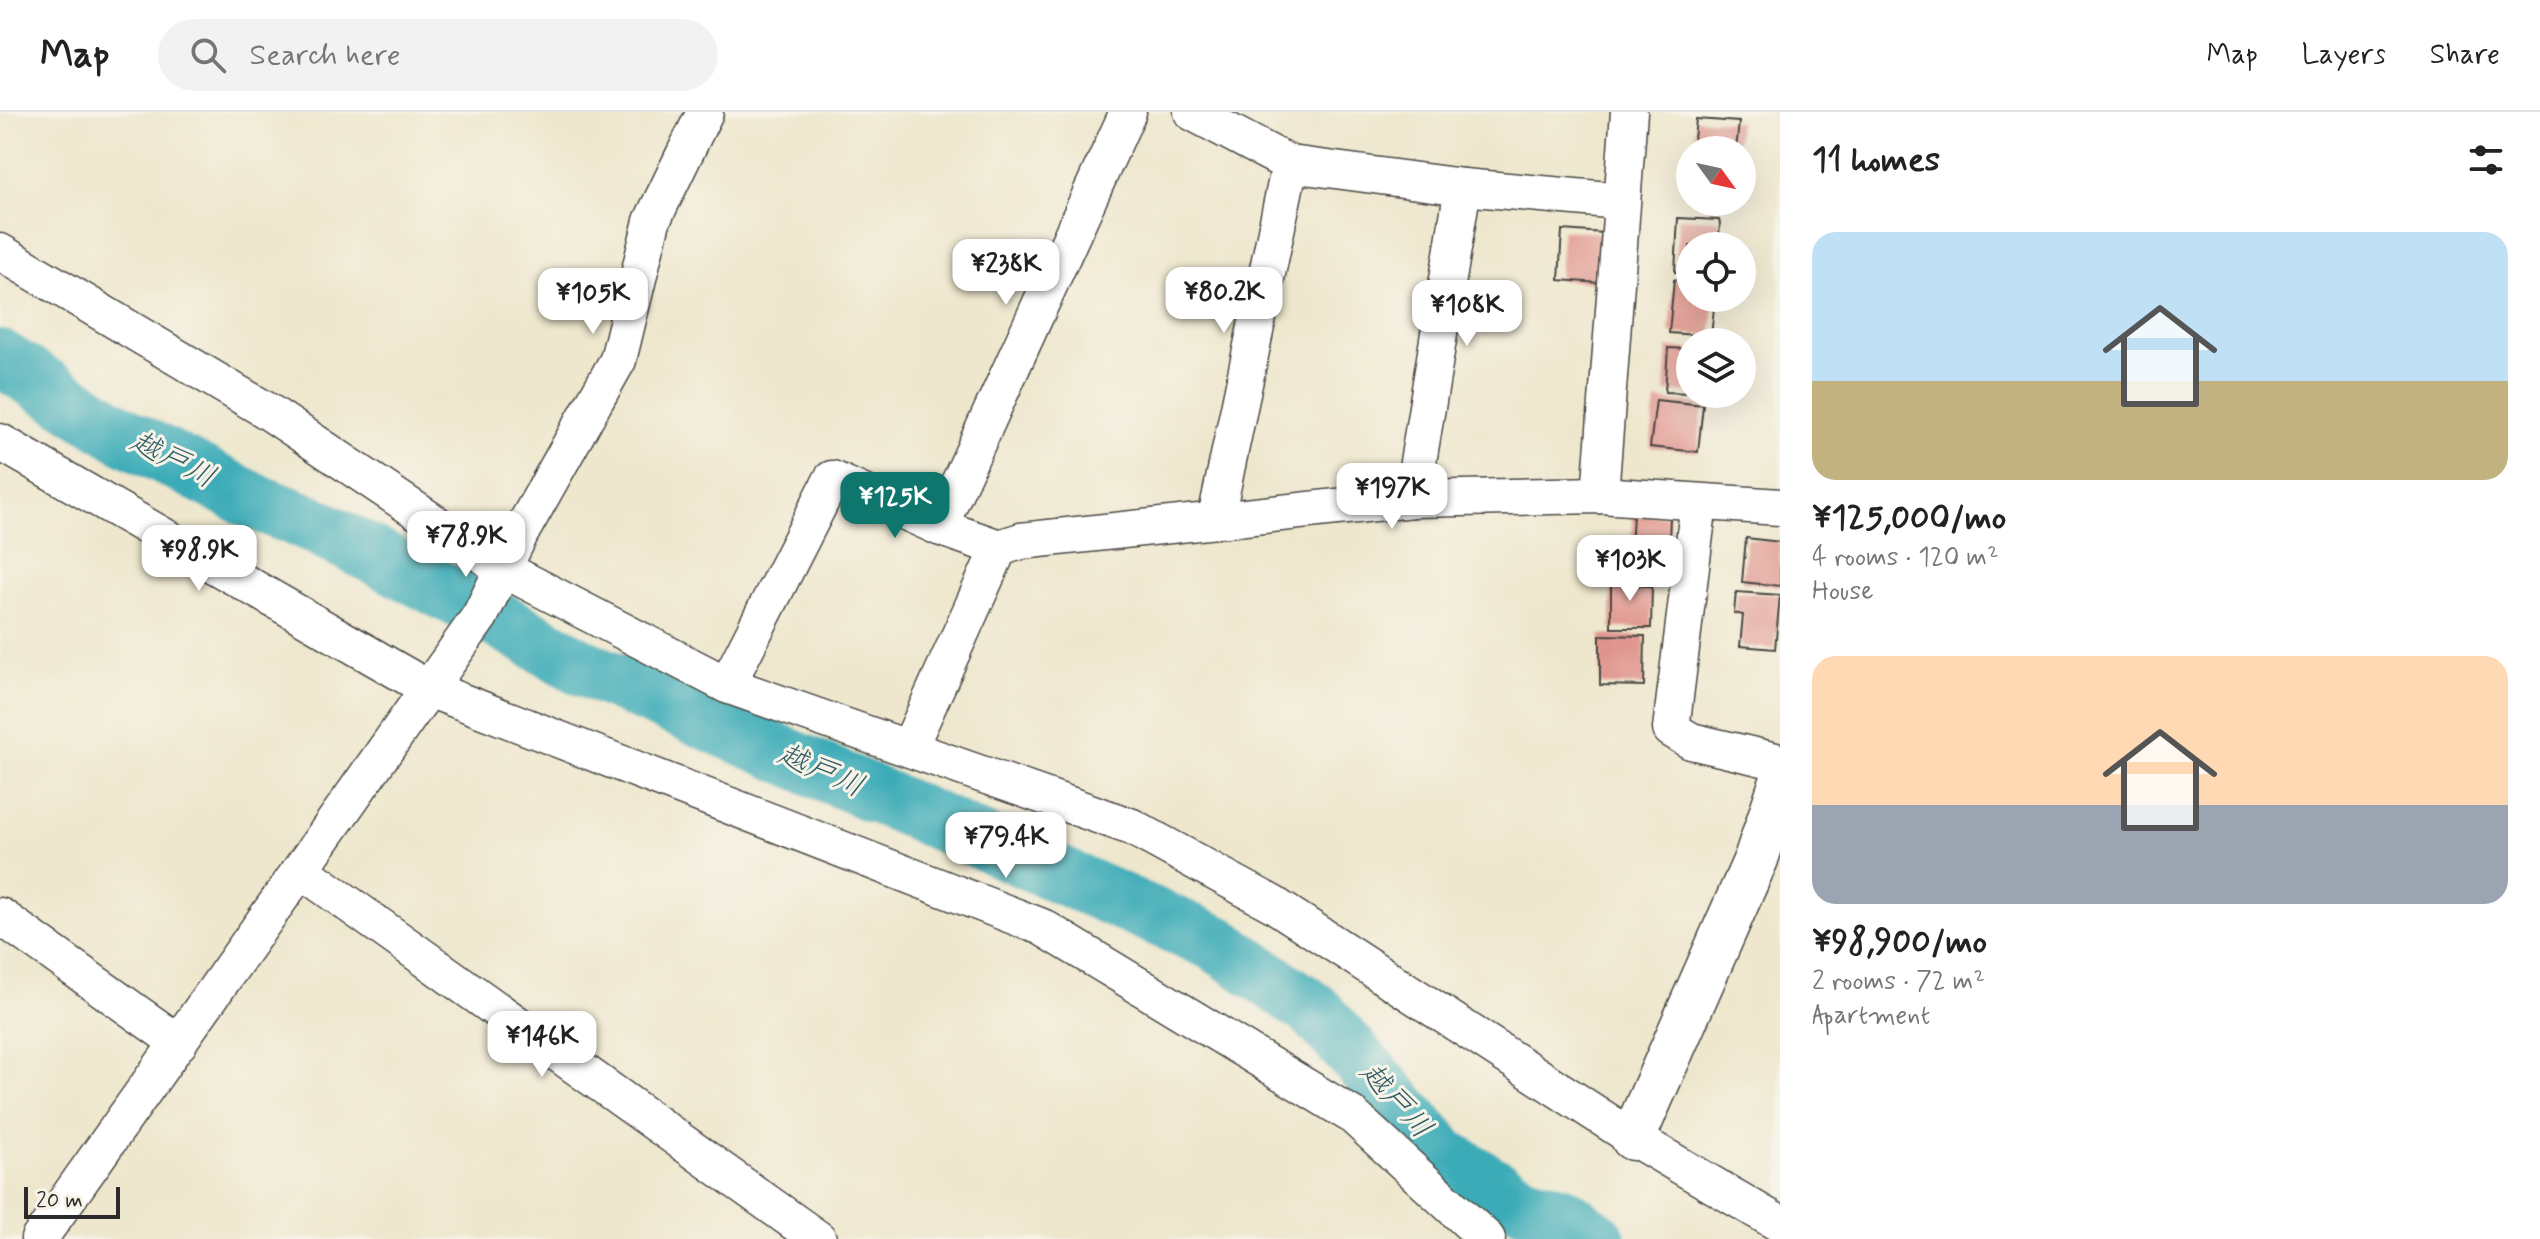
<!DOCTYPE html>
<html lang="en">
<head>
<meta charset="utf-8">
<style>
	body { margin:0; font-family:Mynerve,"Klee One",sans-serif; background:#f2f2f2; color:#222; height:100vh; display:flex; flex-direction:column; font-size:30px; white-space:nowrap }
	* { box-sizing:border-box; margin:0 }
	p { font-size:26px; color:#767676 }
	.icon { flex:none; width:44px; height:44px; fill:none; stroke:currentColor; stroke-width:2; stroke-linecap:round; stroke-linejoin:round }
	.map { position:relative; flex:1; overflow:hidden }
	.details { display:flex; flex-direction:column; background:#fff; width:760px }
	.details>* { flex:none }
	.needle { width:52px; rotate:123deg }
	.buttons { position:absolute; left:1676px; top:24px; display:grid; gap:16px }
	.buttons a { display:grid; place-items:center; width:80px; height:80px; border-radius:50%; background:#fff; box-shadow:0 8px 32px #0002; font-size:40px }
	.scale { position:absolute; left:24px; bottom:20px; width:96px; box-sizing:border-box; padding-left:8px; border:4px solid #2b2b2b; border-top:0; font-size:22px; line-height:28px; white-space:nowrap; color:#2b2b2b; -webkit-text-stroke:6px #f7f3e8; paint-order:stroke }
	.price { position:absolute; translate:-50% -68px; padding:0 18px; border-radius:16px; background:#fff; color:#222; font-size:26px; line-height:52px; filter:drop-shadow(0 2px 4px #0008) }
	.price::after { content:''; position:absolute; left:50%; top:48px; width:24px; height:18px; margin-left:-12px; background:inherit; clip-path:polygon(0 0,100% 0,50% 100%) }
	.price.current { background:#0f766e; color:#fff }
	ul { padding:0; list-style:none }
	li { display:grid; align-content:center; gap:16px; height:424px; padding:0 32px }
	li span { display:grid; place-items:center; height:248px; border-radius:24px; color:#555 }
	li>.icon { margin-inline-start:auto }
	span .icon { width:144px; height:144px; fill:#fffc; stroke-width:1 }
	li b { font-size:34px }
	h2 { display:flex; justify-content:space-between; align-items:center; height:96px; padding:0 32px; font-size:34px }
	header { display:flex; align-items:center; gap:48px; box-sizing:border-box; height:112px; padding:0 40px; background:#fff; border-bottom:2px solid #e0e0e0 }
	header strong { font-size:38px }
	nav { display:flex; gap:44px; margin-inline-start:auto; font-size:28px }
	.search { width:560px; height:72px; background:#f2f2f2; display:flex; align-items:center; gap:20px; box-sizing:border-box; padding:0 28px; border-radius:44px; color:#767676; font-size:30px }
	main { display:flex; flex:1; min-height:0 }
	.map>svg:first-child { display:block }
</style>
</head>
<body>
<header>
<strong>Map</strong>
<div class="search"><svg class="icon" aria-label="search" viewBox="0 0 24 24"><circle cx="10" cy="10" r="6"/><path d="M15 15l6 6"/></svg>Search here</div>
<nav><a>Map</a><a>Layers</a><a>Share</a></nav>
</header>
<main>
<div class="map">
<svg width="1780" height="1127" viewBox="0 0 1780 1127">
	<rect width="100%" height="100%" fill="#f7f3e8"/>
	<filter id="ink" filterUnits="userSpaceOnUse"><feTurbulence type="fractalNoise" baseFrequency=".0125" numOctaves="2"/><feDisplacementMap in="SourceGraphic" scale="16" xChannelSelector="R" yChannelSelector="G"/><feConvolveMatrix kernelMatrix="1 2 1 2 8 2 1 2 1" color-interpolation-filters="sRGB"/></filter>
	<filter id="wash" filterUnits="userSpaceOnUse"><feTurbulence type="fractalNoise" baseFrequency=".006" numOctaves="4" result="noise"/><feDisplacementMap in="SourceGraphic" scale="32" xChannelSelector="R" yChannelSelector="G"/><feGaussianBlur stdDeviation="1.8" result="paint"/><feColorMatrix in="noise" values="0 0 0 0 0 0 0 0 0 0 0 0 0 0 0 0 0 1.4 0 .05"/><feComposite in="paint" operator="in"/></filter>
	<g filter="url(#wash)">
		<rect width="100%" height="100%" fill="#eee7cd"/>
		<g fill="none" stroke-linecap="round" stroke-linejoin="round">
			<!-- river -->
			<polyline stroke="#3babb7" stroke-width="58" points="0,246 125,324 255,390 310,411 488,502 580,554 1216,831 1315,899 1444,1044 1524,1092 1563,1103 1597,1127"/>
		</g>
		<g id="blocks">
			<!-- building -->
			<g fill="#e0948c">
				<polygon points="1696,7 1739,10 1736,38 1693,38"/>
				<polygon points="1678,106 1719,108 1720,112 1718,134 1690,134 1690,161 1675,160"/>
				<polygon points="1562,118 1604,121 1600,171 1559,168"/>
				<polygon points="1674,168 1690,169 1690,186 1715,186 1711,224 1669,221"/>
				<polygon points="1668,236 1690,237 1690,281 1665,280"/>
				<polygon points="1656,288 1703,293 1698,340 1650,335"/>
				<polygon points="1633,403 1670,404 1668,455 1630,453"/>
				<polygon points="1746,426 1780,430 1780,474 1742,470"/>
				<polygon points="1611,462 1634,463 1634,474 1652,474 1651,516 1611,516"/>
				<polygon points="1736,480 1780,483 1775,537 1740,534 1743,503 1734,501"/>
				<polygon points="1600,523 1645,524 1644,574 1600,573"/>
			</g>
		</g>
	</g>
	<g filter="url(#ink)">
		<use href="#blocks" fill-opacity="0" stroke="#484743" stroke-width="2"/>
		<g fill="none" stroke-linecap="round" stroke-linejoin="round">
			<defs>
				<g id="minor">
					<polyline points="1192,0 1290,52 1463,75 1620,89"/>
					<polyline points="0,140 269,300 505,458 727,573 1132,715 1273,792 1633,1026 1780,1112"/>
					<polyline points="0,330 429,577 1042,815 1352,1003 1487,1127"/>
					<polyline points="1600,383 1629,0"/>
					<polyline points="1412,387 1463,75"/>
					<polyline points="1699,390 1671,617 1691,629 1780,650"/>
					<polyline points="1216,406 1290,52"/>
					<polyline points="939,415 1128,0"/>
					<polyline points="999,436 1021,429 1412,387 1600,383 1780,395"/>
					<polyline points="727,573 832,367 939,415 999,436 909,636"/>
					<polyline points="301,758 818,1127"/>
					<polyline points="0,804 179,931"/>
					<polyline points="39,1127 480,504 520,422 618,248 652,109 705,0"/>
				</g>
				<polyline id="tertiary" points="1633,1026 1756,747 1780,675"/>
			</defs>
			<!-- minor casing -->
			<use href="#minor" stroke="#484743" stroke-width="39"/>
			<!-- tertiary casing -->
			<use href="#tertiary" stroke="#484743" stroke-width="47"/>
			<!-- minor -->
			<use href="#minor" stroke="#fff" stroke-width="36"/>
			<!-- tertiary -->
			<use href="#tertiary" stroke="#fff" stroke-width="44"/>
		</g>
	</g>
	<g text-anchor="middle" dominant-baseline="central" stroke-width="6" stroke-linejoin="round" paint-order="stroke">
		<!-- water labels -->
		<g font-size="30" font-style="italic" fill="#315e63" stroke="#f7f3e8">
			<text transform="translate(173 348) rotate(27)">越戸川</text>
			<text transform="translate(821 659) rotate(24)">越戸川</text>
			<text transform="translate(1396 989) rotate(48)">越戸川</text>
		</g>
	</g>
</svg>
<div class="buttons">
<a><svg class="needle" viewBox="-14 -14 28 28"><path d="M0-13l5 13h-10z" fill="#e53935"/><path d="M0 13l5-13h-10z" fill="#767676"/></svg></a>
<a><svg class="icon" aria-label="locate" viewBox="0 0 24 24"><circle cx="12" cy="12" r="6"/><path d="M12 2v4M12 18v4M2 12h4M18 12h4"/></svg></a>
<a><svg class="icon" aria-label="layers" viewBox="0 0 24 24"><path d="M12 4l9 5-9 5-9-5zM3 14l9 5 9-5"/></svg></a>
</div>
<div class="scale">20 m</div>
<b class="price" style="left:1006px;top:195px">¥238K</b>
<b class="price" style="left:1224px;top:223px">¥80.2K</b>
<b class="price" style="left:593px;top:224px">¥105K</b>
<b class="price" style="left:1467px;top:236px">¥108K</b>
<b class="price" style="left:1392px;top:419px">¥197K</b>
<b class="price current" style="left:895px;top:428px">¥125K</b>
<b class="price" style="left:466px;top:467px">¥78.9K</b>
<b class="price" style="left:199px;top:481px">¥98.9K</b>
<b class="price" style="left:1630px;top:491px">¥103K</b>
<b class="price" style="left:1006px;top:768px">¥79.4K</b>
<b class="price" style="left:542px;top:967px">¥146K</b>
</div>
<section class="details">
<h2>11 homes<svg class="icon" aria-label="filters" viewBox="0 0 24 24"><path d="M4 7h16M4 17h16"/><circle cx="9" cy="7" r="2"/><circle cx="15" cy="17" r="2"/></svg></h2>
<ul>
<li><span style="background:linear-gradient(#bfe0f5 60%,#c2b280 0)"><svg class="icon" aria-label="home" viewBox="0 0 24 24"><path d="M3 11l9-7 9 7M6 9v11h12V9"/></svg></span><div><b>¥125,000/mo</b><p>4 rooms · 120 m²</p><p>House</p></div></li>
<li><span style="background:linear-gradient(#ffd9b3 60%,#9aa5b1 0)"><svg class="icon" aria-label="home" viewBox="0 0 24 24"><path d="M3 11l9-7 9 7M6 9v11h12V9"/></svg></span><div><b>¥98,900/mo</b><p>2 rooms · 72 m²</p><p>Apartment</p></div></li>
</ul>
</section>
</main>
</body>
</html>
